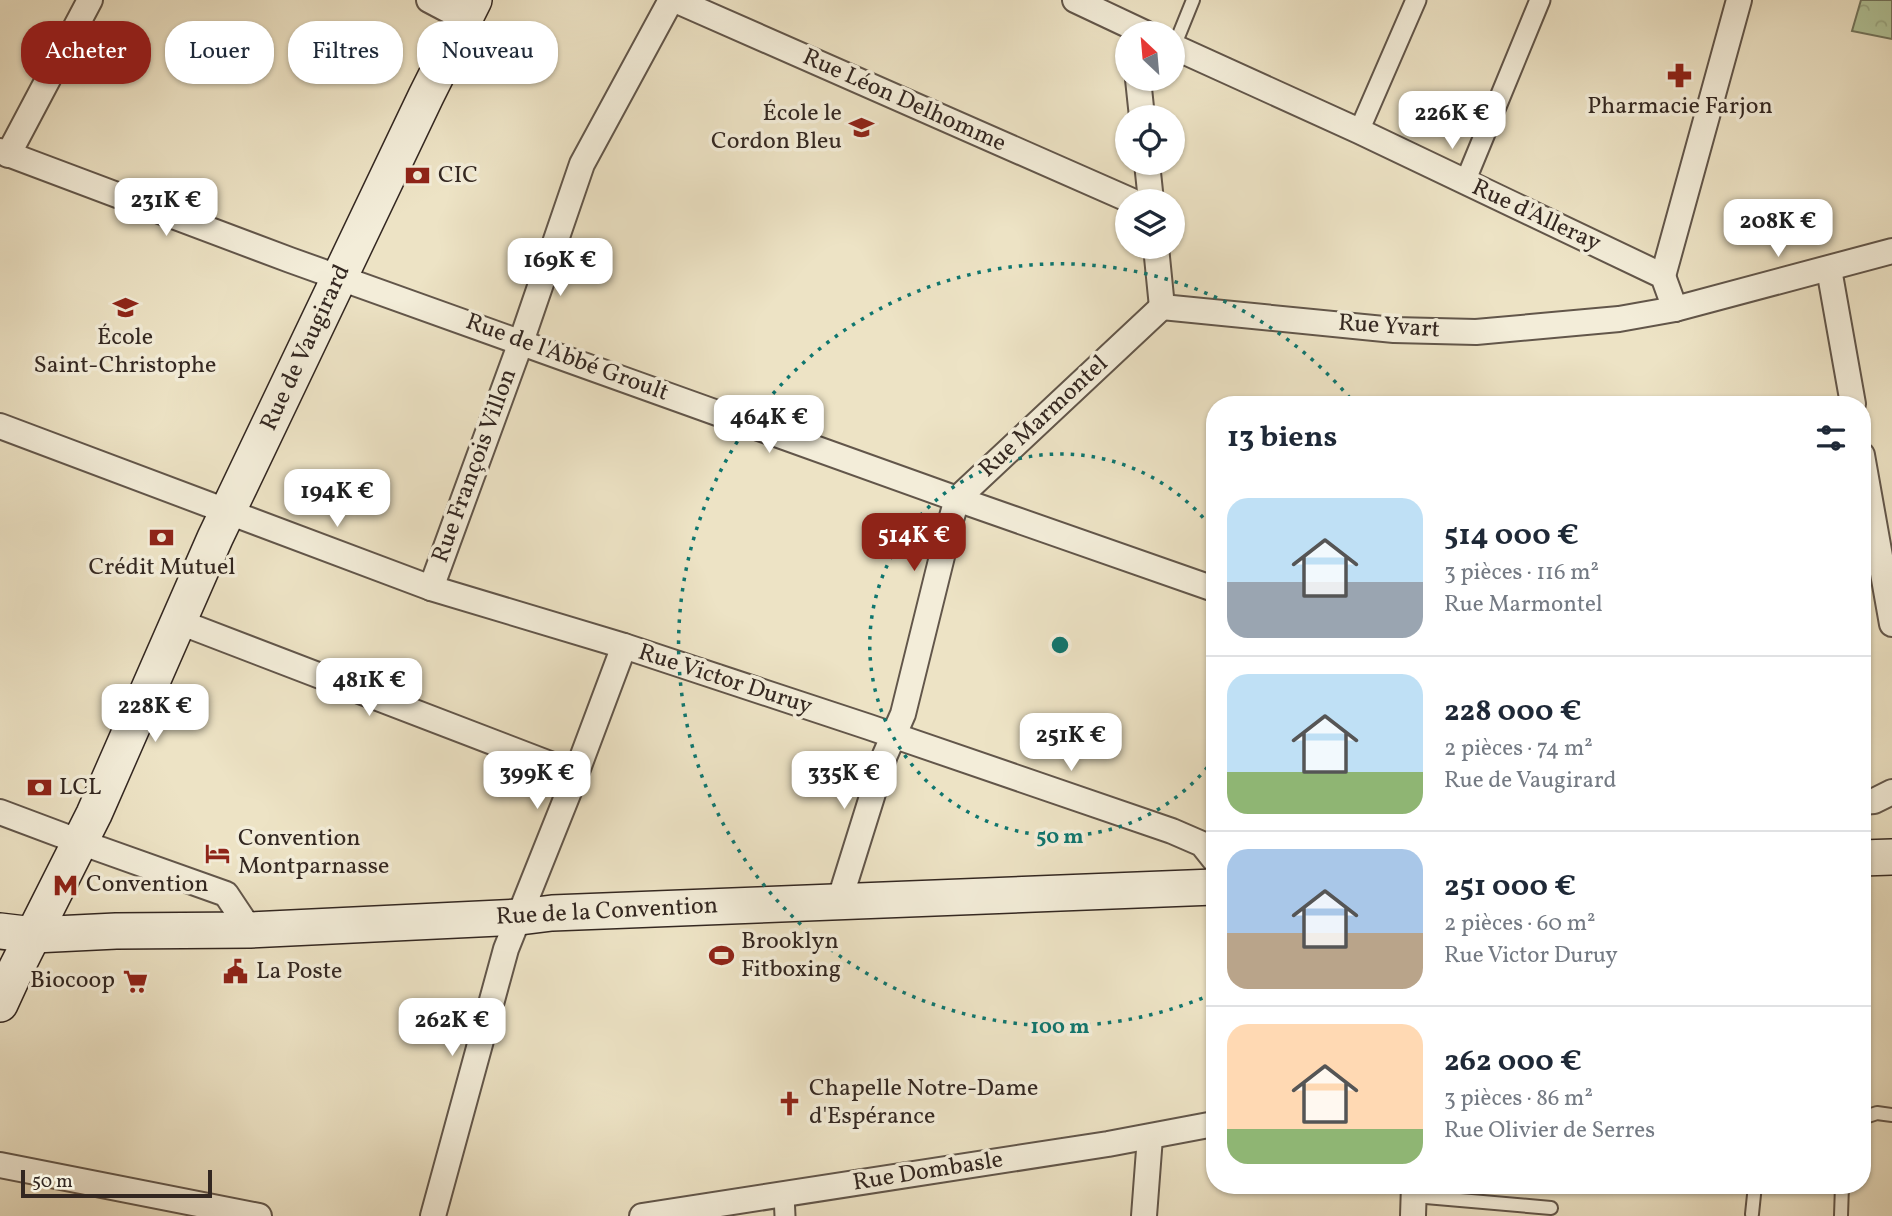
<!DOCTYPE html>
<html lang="fr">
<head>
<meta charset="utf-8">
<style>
	body { margin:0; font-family:Vollkorn,serif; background:#f6f6f7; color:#1f2937; height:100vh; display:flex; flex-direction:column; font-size:26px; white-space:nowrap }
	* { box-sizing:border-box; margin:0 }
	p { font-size:23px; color:#747a83 }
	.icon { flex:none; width:38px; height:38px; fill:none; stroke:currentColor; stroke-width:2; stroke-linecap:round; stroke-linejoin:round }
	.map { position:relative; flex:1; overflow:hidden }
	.panel { position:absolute; left:1206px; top:396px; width:665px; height:798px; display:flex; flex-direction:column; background:#fff; border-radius:28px; box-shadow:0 2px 5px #0004 }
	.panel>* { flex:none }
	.top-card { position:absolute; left:21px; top:21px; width:665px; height:63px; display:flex; gap:14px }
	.needle { width:46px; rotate:334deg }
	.buttons { position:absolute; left:1115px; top:21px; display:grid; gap:14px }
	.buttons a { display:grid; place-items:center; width:70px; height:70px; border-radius:50%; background:#fff; box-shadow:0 2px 5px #0004; font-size:35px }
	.scale { position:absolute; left:21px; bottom:18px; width:191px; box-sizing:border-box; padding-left:7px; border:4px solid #332721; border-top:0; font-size:19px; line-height:24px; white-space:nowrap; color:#332721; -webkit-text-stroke:5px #f3edd9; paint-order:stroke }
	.price { position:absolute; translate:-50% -60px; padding:0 16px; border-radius:14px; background:#fff; color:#222; font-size:23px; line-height:46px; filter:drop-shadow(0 2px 4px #0008) }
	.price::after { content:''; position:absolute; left:50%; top:42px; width:21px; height:16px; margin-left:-10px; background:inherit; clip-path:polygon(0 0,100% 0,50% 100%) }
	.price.on { background:#8f2418; color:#fff }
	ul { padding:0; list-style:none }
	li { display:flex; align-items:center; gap:21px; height:175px; padding:0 21px }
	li+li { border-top:2px solid #e0e1e3 }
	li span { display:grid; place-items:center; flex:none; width:196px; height:140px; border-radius:21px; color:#555 }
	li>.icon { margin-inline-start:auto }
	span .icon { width:84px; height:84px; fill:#fffc; stroke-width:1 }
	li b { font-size:30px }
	h2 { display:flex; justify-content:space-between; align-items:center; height:84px; padding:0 21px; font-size:30px }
	.chip { padding:0 24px; border-radius:28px; background:#fff; box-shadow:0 2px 5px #0004; font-size:24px; line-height:63px }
	.chip.on { background:#8f2418; color:#fff }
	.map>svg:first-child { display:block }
</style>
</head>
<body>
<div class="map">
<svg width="1892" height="1216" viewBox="0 0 1892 1216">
	<defs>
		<pattern id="park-crowns" width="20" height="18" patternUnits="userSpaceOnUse" patternTransform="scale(1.75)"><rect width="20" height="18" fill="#b2c59a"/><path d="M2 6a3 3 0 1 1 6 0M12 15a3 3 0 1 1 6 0" fill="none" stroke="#9aa984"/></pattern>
	</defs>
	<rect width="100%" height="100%" fill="#ede3c5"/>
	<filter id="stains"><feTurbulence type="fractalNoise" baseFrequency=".00286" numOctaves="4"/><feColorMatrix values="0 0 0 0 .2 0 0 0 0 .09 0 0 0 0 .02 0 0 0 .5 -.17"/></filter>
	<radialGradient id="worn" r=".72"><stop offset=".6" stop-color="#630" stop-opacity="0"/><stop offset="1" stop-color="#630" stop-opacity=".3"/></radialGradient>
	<!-- park -->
	<polygon fill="url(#park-crowns)" stroke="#72765e" stroke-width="2" points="1861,0 1892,0 1892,39 1852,31"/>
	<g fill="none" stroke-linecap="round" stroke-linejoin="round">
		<defs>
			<g id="service">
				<polyline points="1174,47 1193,0"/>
				<polyline points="1862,1118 1877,1113 1892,1115"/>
				<polyline points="1414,1196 1551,1208"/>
				<polyline points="1752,1214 1755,1185"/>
				<polyline points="1841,1216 1842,1185"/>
			</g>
			<g id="pedestrian">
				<polyline points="1359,131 1416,0"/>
				<polyline points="1465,182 1540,0"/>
				<polyline points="784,1195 785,1216"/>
			</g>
			<g id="minor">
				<polyline points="429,0 465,19"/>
				<polyline points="675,0 1132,201"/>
				<polyline points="1075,0 1145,33"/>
				<polyline points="1172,46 1359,131 1663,276 1675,309"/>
				<polyline points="1138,79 1142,117"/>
				<polyline points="0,151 290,260 957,499 1214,589"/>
				<polyline points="8,155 90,0"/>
				<polyline points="1147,163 1151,201"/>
				<polyline points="1156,247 1162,307"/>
				<polyline points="1829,269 1853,404"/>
				<polyline points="1663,276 1739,0"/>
				<polyline points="1162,307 1394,330 1476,332 1619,319 1675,309 1892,251"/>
				<polyline points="0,426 431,588 624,646 869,727 1172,831 1202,844 1214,859"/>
				<polyline points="1862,455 1892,624"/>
				<polyline points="431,588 521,342 582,164 671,0"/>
				<polyline points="177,621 576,774"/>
				<polyline points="1862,802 1874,801 1892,792"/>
				<polyline points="0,812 80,842 226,894 250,930"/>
				<polyline points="839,902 885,755 903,714 951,520 957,499 1162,307"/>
				<polyline points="0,1165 259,1216"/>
				<polyline points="433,1216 506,949 576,774 624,646"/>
				<polyline points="642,1216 1108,1144 1214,1124"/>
				<polyline points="1144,1216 1150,1137"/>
				<polyline points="1413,1216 1414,1185"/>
			</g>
			<g id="secondary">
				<polyline points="1862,858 1892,857"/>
				<polyline points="0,931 34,935 116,931 250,930 520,917 552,913 1214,887"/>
				<polyline points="0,1004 17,967 94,814 215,538 426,96 474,0"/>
			</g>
		</defs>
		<!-- service casing -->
		<use href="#service" stroke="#62564a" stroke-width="16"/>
		<!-- pedestrian casing -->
		<use href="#pedestrian" stroke="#62564a" stroke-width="23"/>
		<!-- minor casing -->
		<use href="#minor" stroke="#62564a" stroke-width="28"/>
		<!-- secondary casing -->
		<use href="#secondary" stroke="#332721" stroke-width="38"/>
		<!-- service -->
		<use href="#service" stroke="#f3edd9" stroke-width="12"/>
		<!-- pedestrian -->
		<use href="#pedestrian" stroke="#f3edd9" stroke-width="19"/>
		<!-- minor -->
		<use href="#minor" stroke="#f3edd9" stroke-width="24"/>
		<!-- secondary -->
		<use href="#secondary" stroke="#f3edd9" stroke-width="35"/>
	</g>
	<!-- distance rings -->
	<g fill="none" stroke="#0f766e" stroke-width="3.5" stroke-dasharray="3.5 7">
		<path d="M1214 759A191 191 0 1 1 1214 531"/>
		<path d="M1212 994A381 381 0 1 1 1354 403"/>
	</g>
	<!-- icons -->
	<defs>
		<symbol id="pharmacy-bare" viewBox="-9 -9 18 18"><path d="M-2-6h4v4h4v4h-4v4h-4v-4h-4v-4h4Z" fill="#8f2418" stroke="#f3edd9" stroke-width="2.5" paint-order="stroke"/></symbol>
		<symbol id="school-bare" viewBox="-9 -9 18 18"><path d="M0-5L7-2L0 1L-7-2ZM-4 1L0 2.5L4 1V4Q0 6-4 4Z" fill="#8f2418" stroke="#f3edd9" stroke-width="2.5" paint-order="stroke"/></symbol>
		<symbol id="bank-bare" viewBox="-9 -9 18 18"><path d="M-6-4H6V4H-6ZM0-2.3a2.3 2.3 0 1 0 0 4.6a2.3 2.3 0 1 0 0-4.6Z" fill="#8f2418" stroke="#f3edd9" stroke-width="2.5" paint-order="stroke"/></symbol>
		<symbol id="hotel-bare" viewBox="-9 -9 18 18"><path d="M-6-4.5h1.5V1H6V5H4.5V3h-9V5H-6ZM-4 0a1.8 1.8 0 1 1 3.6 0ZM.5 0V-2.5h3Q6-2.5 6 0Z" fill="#8f2418" stroke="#f3edd9" stroke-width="2.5" paint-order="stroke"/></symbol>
		<symbol id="metro-bare" viewBox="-9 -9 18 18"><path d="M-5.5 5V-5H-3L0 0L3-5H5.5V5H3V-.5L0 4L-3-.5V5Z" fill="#8f2418" stroke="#f3edd9" stroke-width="2.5" paint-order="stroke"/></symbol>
		<symbol id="stadium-bare" viewBox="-9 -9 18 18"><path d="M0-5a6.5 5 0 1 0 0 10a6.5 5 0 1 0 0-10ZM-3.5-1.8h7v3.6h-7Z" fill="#8f2418" stroke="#f3edd9" stroke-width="2.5" paint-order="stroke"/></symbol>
		<symbol id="civic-bare" viewBox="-9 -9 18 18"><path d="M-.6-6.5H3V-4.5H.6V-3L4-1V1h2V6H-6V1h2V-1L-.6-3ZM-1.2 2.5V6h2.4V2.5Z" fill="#8f2418" stroke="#f3edd9" stroke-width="2.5" paint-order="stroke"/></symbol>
		<symbol id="supermarket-bare" viewBox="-9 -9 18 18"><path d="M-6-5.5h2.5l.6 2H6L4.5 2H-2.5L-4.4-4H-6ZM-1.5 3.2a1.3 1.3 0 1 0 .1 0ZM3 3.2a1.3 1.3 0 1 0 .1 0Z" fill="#8f2418" stroke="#f3edd9" stroke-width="2.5" paint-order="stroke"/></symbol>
		<symbol id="church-bare" viewBox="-9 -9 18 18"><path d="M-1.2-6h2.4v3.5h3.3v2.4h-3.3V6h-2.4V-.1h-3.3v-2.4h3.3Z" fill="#8f2418" stroke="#f3edd9" stroke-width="2.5" paint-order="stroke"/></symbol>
	</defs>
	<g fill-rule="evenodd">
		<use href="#pharmacy-bare" x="1662" y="58" width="35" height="35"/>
		<use href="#school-bare" x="844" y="110" width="35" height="35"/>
		<use href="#bank-bare" x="400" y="158" width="35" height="35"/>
		<use href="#school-bare" x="108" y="290" width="35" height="35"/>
		<use href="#bank-bare" x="144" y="520" width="35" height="35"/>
		<use href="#bank-bare" x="22" y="770" width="35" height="35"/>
		<use href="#hotel-bare" x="200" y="836" width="35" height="35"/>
		<use href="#metro-bare" x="48" y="868" width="35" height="35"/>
		<use href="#stadium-bare" x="704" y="938" width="35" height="35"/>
		<use href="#civic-bare" x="218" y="954" width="35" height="35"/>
		<use href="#supermarket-bare" x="118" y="964" width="35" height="35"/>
		<use href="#church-bare" x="772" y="1086" width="35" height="35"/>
	</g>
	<g text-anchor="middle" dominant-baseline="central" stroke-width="7" stroke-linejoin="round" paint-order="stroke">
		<!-- street labels -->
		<g font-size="24" fill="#332721" stroke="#f3edd9">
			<text transform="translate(904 101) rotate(24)">Rue Léon Delhomme</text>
			<text transform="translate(1536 216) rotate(25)">Rue d'Alleray</text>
			<text transform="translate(1389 327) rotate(4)">Rue Yvart</text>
			<text transform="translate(306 348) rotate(-65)">Rue de Vaugirard</text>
			<text transform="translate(567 358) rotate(20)">Rue de l'Abbé Groult</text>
			<text transform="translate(1044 417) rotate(-43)">Rue Marmontel</text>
			<text transform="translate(475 466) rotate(-70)">Rue François Villon</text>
			<text transform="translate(725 680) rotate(18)">Rue Victor Duruy</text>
			<text transform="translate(607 912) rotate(-3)">Rue de la Convention</text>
			<text transform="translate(928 1172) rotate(-9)">Rue Dombasle</text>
		</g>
		<!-- poi labels -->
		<g font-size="24" fill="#332721" stroke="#f3edd9" text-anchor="start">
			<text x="1680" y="107" text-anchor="middle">Pharmacie Farjon</text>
			<text x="842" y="114" text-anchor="end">École le<tspan x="842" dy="28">Cordon Bleu</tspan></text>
			<text x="438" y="176">CIC</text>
			<text x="125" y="338" text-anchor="middle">École<tspan x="125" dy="28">Saint-Christophe</tspan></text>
			<text x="162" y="568" text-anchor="middle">Crédit Mutuel</text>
			<text x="59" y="788">LCL</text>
			<text x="238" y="839">Convention<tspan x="238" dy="28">Montparnasse</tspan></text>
			<text x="86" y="885">Convention</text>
			<text x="741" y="942">Brooklyn<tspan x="741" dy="28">Fitboxing</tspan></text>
			<text x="256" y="972">La Poste</text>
			<text x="115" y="981" text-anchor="end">Biocoop</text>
			<text x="809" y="1089">Chapelle Notre-Dame<tspan x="809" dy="28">d'Espérance</tspan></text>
		</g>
	</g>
	<circle cx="1060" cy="645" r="10" fill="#0f766e" stroke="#f3edd9" stroke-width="3.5"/>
	<g font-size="21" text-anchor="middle" font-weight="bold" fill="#0f766e" stroke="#f3edd9" stroke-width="7" stroke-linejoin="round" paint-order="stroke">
		<text x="1060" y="843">50 m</text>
		<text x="1060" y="1033">100 m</text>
	</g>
	<rect width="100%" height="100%" filter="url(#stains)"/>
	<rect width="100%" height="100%" fill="url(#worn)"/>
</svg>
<div class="buttons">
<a><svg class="needle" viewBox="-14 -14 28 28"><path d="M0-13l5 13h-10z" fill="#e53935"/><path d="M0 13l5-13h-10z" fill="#747a83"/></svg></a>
<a><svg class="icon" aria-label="locate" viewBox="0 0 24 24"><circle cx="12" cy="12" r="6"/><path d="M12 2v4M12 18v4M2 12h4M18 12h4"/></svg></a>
<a><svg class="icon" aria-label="layers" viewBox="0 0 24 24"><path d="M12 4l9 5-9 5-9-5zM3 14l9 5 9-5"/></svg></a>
</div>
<div class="scale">50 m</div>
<b class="price" style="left:1452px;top:151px">226K €</b>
<b class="price" style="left:166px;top:238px">231K €</b>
<b class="price" style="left:1778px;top:259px">208K €</b>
<b class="price" style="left:560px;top:298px">169K €</b>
<b class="price" style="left:769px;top:455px">464K €</b>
<b class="price" style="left:337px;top:529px">194K €</b>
<b class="price on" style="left:914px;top:573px">514K €</b>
<b class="price" style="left:369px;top:718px">481K €</b>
<b class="price" style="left:155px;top:744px">228K €</b>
<b class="price" style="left:1071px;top:773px">251K €</b>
<b class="price" style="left:537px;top:811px">399K €</b>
<b class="price" style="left:844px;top:811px">335K €</b>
<b class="price" style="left:452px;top:1058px">262K €</b>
<div class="top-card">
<a class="chip on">Acheter</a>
<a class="chip">Louer</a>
<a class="chip">Filtres</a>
<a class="chip">Nouveau</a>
</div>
<section class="panel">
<h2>13 biens<svg class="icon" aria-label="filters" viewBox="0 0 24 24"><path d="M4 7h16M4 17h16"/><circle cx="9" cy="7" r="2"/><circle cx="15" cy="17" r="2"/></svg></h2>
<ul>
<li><span style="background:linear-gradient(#bfe0f5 60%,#9aa5b1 0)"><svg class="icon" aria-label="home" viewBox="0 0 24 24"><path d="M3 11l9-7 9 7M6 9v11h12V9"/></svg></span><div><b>514 000 €</b><p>3 pièces · 116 m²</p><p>Rue Marmontel</p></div></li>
<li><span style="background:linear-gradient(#bfe0f5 70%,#8fb573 0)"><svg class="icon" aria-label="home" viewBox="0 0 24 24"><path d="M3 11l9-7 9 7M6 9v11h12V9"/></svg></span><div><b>228 000 €</b><p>2 pièces · 74 m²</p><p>Rue de Vaugirard</p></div></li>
<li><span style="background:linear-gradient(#a9c7e8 60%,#b9a48a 0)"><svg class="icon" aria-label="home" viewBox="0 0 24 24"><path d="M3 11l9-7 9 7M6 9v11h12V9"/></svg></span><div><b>251 000 €</b><p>2 pièces · 60 m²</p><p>Rue Victor Duruy</p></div></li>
<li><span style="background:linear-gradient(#ffd9b3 75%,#8fb573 0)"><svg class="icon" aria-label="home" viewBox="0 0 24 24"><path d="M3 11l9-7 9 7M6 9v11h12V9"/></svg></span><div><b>262 000 €</b><p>3 pièces · 86 m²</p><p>Rue Olivier de Serres</p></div></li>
</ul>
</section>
</div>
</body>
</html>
